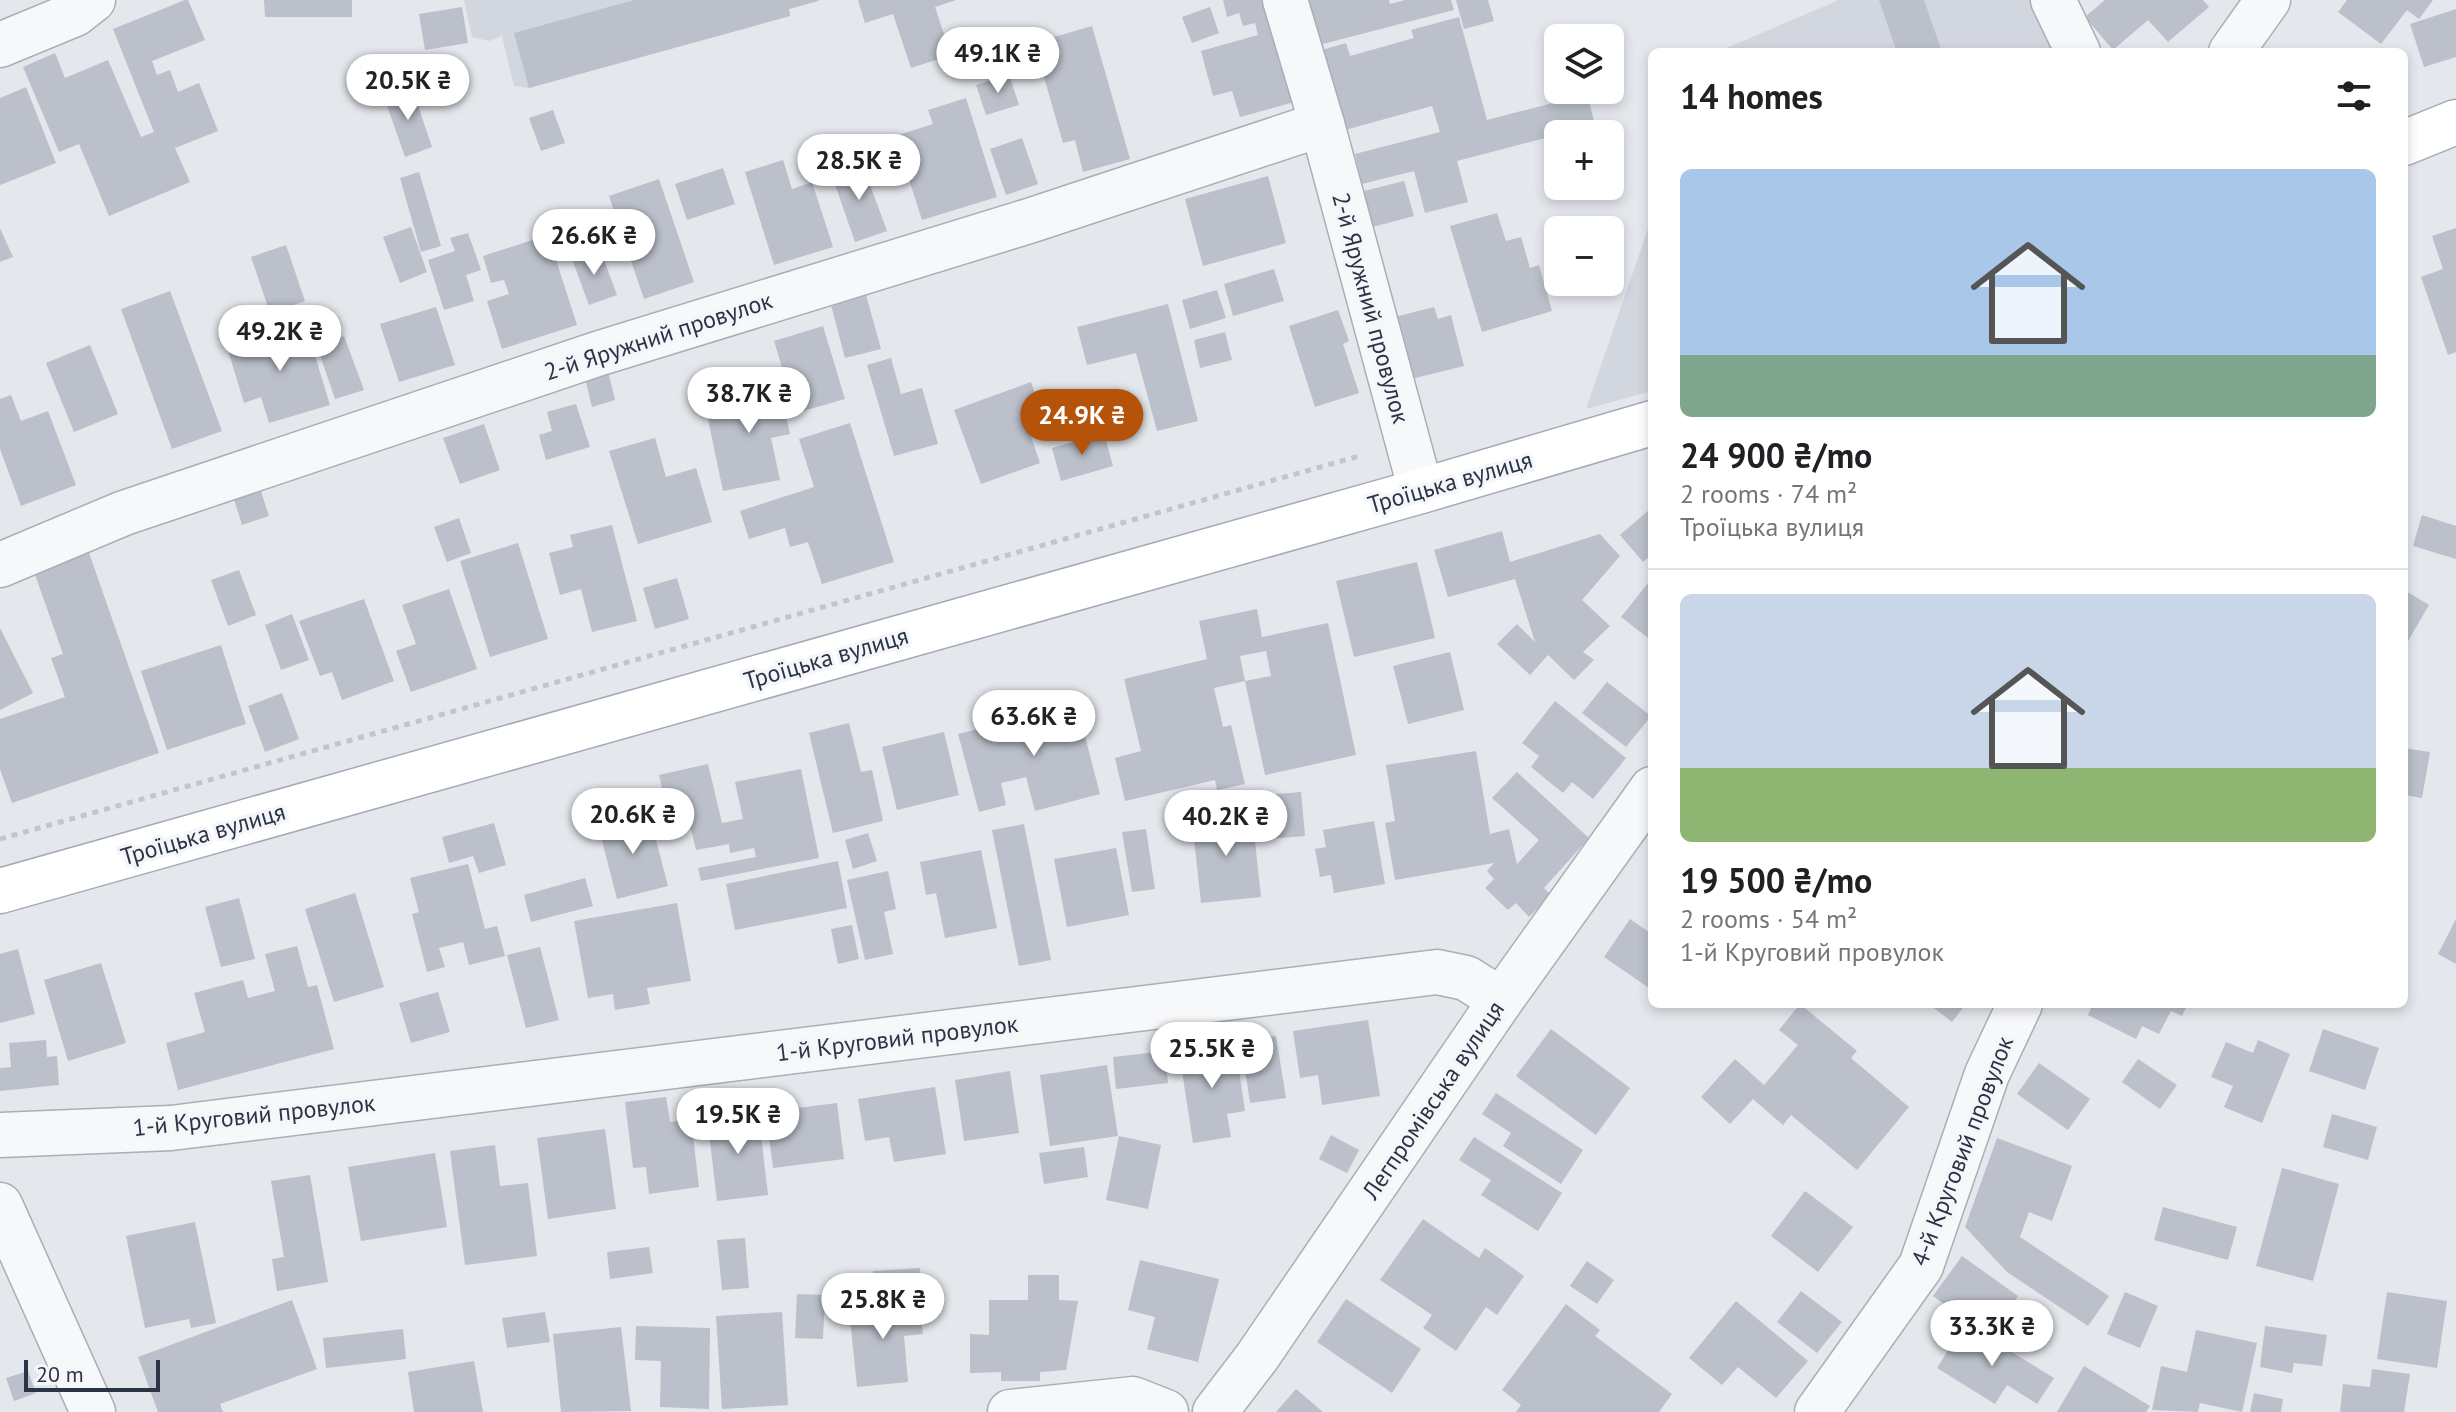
<!DOCTYPE html>
<html lang="en">
<head>
<meta charset="utf-8">
<style>
	body { margin:0; font-family:"PT Sans",sans-serif; background:#f2f2f2; color:#202124; height:100vh; display:flex; flex-direction:column; font-size:30px; white-space:nowrap }
	* { box-sizing:border-box; margin:0 }
	p { font-size:26px; color:#757577 }
	.icon { flex:none; width:44px; height:44px; fill:none; stroke:currentColor; stroke-width:2; stroke-linecap:round; stroke-linejoin:round }
	.map { position:relative; flex:1; overflow:hidden }
	.panel { position:absolute; left:1648px; top:48px; width:760px; height:960px; display:flex; flex-direction:column; background:#fff; border-radius:12px; box-shadow:0 4px 12px #0003 }
	.panel>* { flex:none }
	.fabs { position:absolute; left:1544px; top:24px; display:grid; gap:16px }
	.fabs a { display:grid; place-items:center; width:80px; height:80px; border-radius:12px; background:#fff; box-shadow:0 4px 12px #0003; font-size:40px }
	.scale { position:absolute; left:24px; bottom:20px; width:136px; box-sizing:border-box; padding-left:8px; border:4px solid #2b3445; border-top:0; font-size:22px; line-height:28px; white-space:nowrap; color:#2b3445; -webkit-text-stroke:6px #f4f6f9; paint-order:stroke }
	.price { position:absolute; translate:-50% -68px; padding:0 18px; border-radius:28px; background:#fff; color:#222; font-size:26px; line-height:52px; filter:drop-shadow(0 2px 4px #0008) }
	.price::after { content:''; position:absolute; left:50%; top:48px; width:24px; height:18px; margin-left:-12px; background:inherit; clip-path:polygon(0 0,100% 0,50% 100%) }
	.price.active { background:#b45309; color:#fff }
	ul { padding:0; list-style:none }
	li { display:grid; align-content:center; gap:16px; height:424px; padding:0 32px }
	li+li { border-top:2px solid #e0e0e0 }
	li span { display:grid; place-items:center; height:248px; border-radius:12px; color:#555 }
	li>.icon { margin-inline-start:auto }
	span .icon { width:144px; height:144px; fill:#fffc; stroke-width:1 }
	li b { font-size:34px }
	h2 { display:flex; justify-content:space-between; align-items:center; height:96px; padding:0 32px; font-size:34px }
	.map>svg:first-child { display:block }
</style>
</head>
<body>
<div class="map">
<svg width="2456" height="1412" viewBox="0 0 2456 1412">
	<rect width="100%" height="100%" fill="#e4e7ec"/>
	<!-- built -->
	<g fill="#d2d6de">
		<polygon points="464,0 821,0 789,9 790,16 529,88 514,86 502,36 489,41 472,37"/>
		<polygon points="1839,0 2037,0 2062,52 1717,52"/>
		<polygon points="1652,217 1652,391 1586,409"/>
	</g>
	<!-- building -->
	<g fill="#bbc0ca">
		<polygon points="185,0 188,0 205,40 152,61 157,75 170,70 178,92 199,83 218,131 175,148 190,182 109,216 79,144 59,152 23,67 55,53 65,78 108,60 141,137 154,132 113,29"/>
		<polygon points="264,0 352,0 352,17 265,17"/>
		<polygon points="634,0 818,0 818,1 789,9 790,16 529,88 514,33"/>
		<polygon points="858,0 956,0 935,7 951,55 911,68 893,14 865,23"/>
		<polygon points="1223,0 1270,0 1298,101 1240,117 1232,91 1213,96 1201,51 1258,35 1255,23 1243,26 1239,13 1227,17"/>
		<polygon points="1307,0 1389,0 1390,4 1405,0 1451,0 1454,10 1319,45"/>
		<polygon points="1456,0 1488,0 1494,21 1464,29"/>
		<polygon points="1879,0 1924,0 1942,52 1897,52"/>
		<polygon points="2105,0 2203,0 2209,7 2168,42 2148,20 2113,50 2085,17"/>
		<polygon points="2347,0 2433,0 2419,19 2407,10 2381,44 2338,12"/>
		<polygon points="462,7 468,43 425,50 419,14"/>
		<polygon points="1210,7 1219,33 1192,43 1182,17"/>
		<polygon points="2456,9 2456,57 2424,67 2410,24"/>
		<polygon points="1459,17 1487,120 1587,94 1595,125 1457,161 1468,202 1425,213 1414,171 1362,184 1355,154 1440,132 1432,106 1345,130 1322,50 1346,43 1350,56 1414,38 1411,30"/>
		<polygon points="1092,26 1130,159 1083,172 1075,140 1063,143 1034,43"/>
		<polygon points="1009,74 1019,105 986,115 976,85"/>
		<polygon points="26,87 56,163 0,185 0,98"/>
		<polygon points="412,88 432,147 405,157 384,97"/>
		<polygon points="966,98 997,197 922,220 895,136 933,124 928,110"/>
		<polygon points="553,110 565,143 541,151 529,118"/>
		<polygon points="1022,138 1038,184 1006,195 990,149"/>
		<polygon points="783,160 792,189 812,182 833,247 774,265 745,172"/>
		<polygon points="862,163 887,231 855,242 831,173"/>
		<polygon points="723,168 735,204 687,220 675,184"/>
		<polygon points="419,172 441,246 421,252 400,178"/>
		<polygon points="1268,176 1286,243 1203,266 1185,199"/>
		<polygon points="659,179 694,282 644,299 609,196"/>
		<polygon points="1404,181 1414,216 1369,228 1360,192"/>
		<polygon points="1497,213 1506,241 1521,237 1530,268 1539,265 1552,311 1482,332 1450,226"/>
		<polygon points="411,227 427,272 400,283 383,237"/>
		<polygon points="0,228 13,257 0,262"/>
		<polygon points="2456,228 2456,352 2448,355 2421,277 2443,269 2432,236"/>
		<polygon points="468,233 481,270 466,275 474,301 444,310 428,260 455,251 450,238"/>
		<polygon points="548,235 577,325 502,349 487,301 509,294 504,280 491,283 483,256"/>
		<polygon points="286,245 305,301 270,313 251,257"/>
		<polygon points="600,249 617,295 589,305 572,259"/>
		<polygon points="1274,269 1284,301 1233,316 1224,284"/>
		<polygon points="1217,290 1226,318 1190,329 1182,300"/>
		<polygon points="170,291 222,431 172,449 121,309"/>
		<polygon points="865,291 881,349 845,358 830,301"/>
		<polygon points="1168,304 1198,421 1157,431 1136,353 1087,365 1077,327"/>
		<polygon points="436,307 455,365 399,382 380,324"/>
		<polygon points="1434,307 1438,319 1451,315 1464,366 1407,380 1391,318"/>
		<polygon points="1338,310 1349,341 1343,344 1359,393 1315,407 1289,326"/>
		<polygon points="305,323 330,405 269,423 261,397 244,403 227,347"/>
		<polygon points="823,326 845,399 796,413 774,341"/>
		<polygon points="1225,332 1232,360 1200,368 1194,340"/>
		<polygon points="344,336 364,390 335,399 317,346"/>
		<polygon points="90,345 118,414 74,432 46,363"/>
		<polygon points="891,358 901,394 922,388 938,444 894,456 867,365"/>
		<polygon points="607,367 615,400 592,407 584,374"/>
		<polygon points="777,373 790,434 771,438 780,480 723,491 705,405 759,394 756,377"/>
		<polygon points="1031,382 1047,426 1029,431 1040,463 981,484 954,410"/>
		<polygon points="1086,393 1092,413 1069,420 1063,399"/>
		<polygon points="11,395 21,421 48,411 76,485 21,506 0,449 0,399"/>
		<polygon points="576,404 590,447 546,460 539,435 552,431 547,412"/>
		<polygon points="850,423 894,562 822,584 808,542 790,547 785,528 749,539 740,511 814,487 799,439"/>
		<polygon points="484,424 500,470 460,484 443,438"/>
		<polygon points="1104,433 1113,466 1061,481 1052,448"/>
		<polygon points="655,438 666,477 696,468 712,522 638,544 609,451"/>
		<polygon points="258,482 269,516 242,525 231,490"/>
		<polygon points="1649,510 1652,513 1652,554 1643,562 1620,535"/>
		<polygon points="2422,515 2456,526 2456,559 2413,546"/>
		<polygon points="459,518 471,553 447,562 434,527"/>
		<polygon points="612,525 637,621 592,632 581,589 560,595 549,553 573,547 570,535"/>
		<polygon points="1502,531 1510,562 1600,534 1620,556 1582,600 1610,626 1583,652 1594,660 1574,680 1548,655 1530,675 1497,644 1517,624 1535,642 1515,579 1448,597 1434,550"/>
		<polygon points="518,543 548,639 490,657 460,561"/>
		<polygon points="87,547 159,753 12,803 0,769 0,719 65,697 51,658 63,654 32,566"/>
		<polygon points="1417,562 1435,638 1354,657 1336,581"/>
		<polygon points="239,570 256,615 228,626 211,580"/>
		<polygon points="677,578 689,619 655,629 643,588"/>
		<polygon points="1652,578 1652,641 1621,617"/>
		<polygon points="449,589 477,669 411,692 396,651 416,644 402,605"/>
		<polygon points="2404,590 2429,605 2404,648"/>
		<polygon points="364,599 394,681 342,700 332,672 320,676 299,621"/>
		<polygon points="1257,609 1262,637 1328,623 1356,755 1265,775 1245,681 1271,676 1266,651 1240,656 1245,681 1214,688 1223,727 1231,725 1245,784 1217,790 1215,780 1125,801 1115,758 1141,751 1124,679 1207,659 1199,621"/>
		<polygon points="292,614 309,660 281,670 265,625"/>
		<polygon points="0,628 33,693 0,710"/>
		<polygon points="221,645 246,724 167,750 141,671"/>
		<polygon points="1450,652 1464,710 1408,724 1393,666"/>
		<polygon points="1607,682 1651,716 1626,747 1582,713"/>
		<polygon points="282,693 299,739 265,752 248,706"/>
		<polygon points="1074,694 1100,794 1035,811 1026,777 1001,783 1006,805 979,812 958,734 986,727 990,741 1030,730 1023,707"/>
		<polygon points="1555,701 1626,758 1593,799 1572,782 1563,793 1531,767 1539,756 1522,743"/>
		<polygon points="849,723 861,772 872,770 883,821 833,833 809,733"/>
		<polygon points="944,732 959,795 897,810 882,747"/>
		<polygon points="2404,748 2430,752 2422,798 2404,795"/>
		<polygon points="1476,751 1490,834 1509,829 1517,864 1539,840 1492,798 1517,772 1589,838 1544,888 1551,895 1529,917 1516,903 1508,910 1485,888 1494,879 1487,871 1494,863 1395,880 1385,823 1395,821 1386,765"/>
		<polygon points="708,764 722,823 743,819 735,782 801,769 819,858 701,881 698,868 756,857 754,848 730,853 729,844 696,850 691,829 673,833 659,775"/>
		<polygon points="1301,792 1305,836 1267,839 1264,795"/>
		<polygon points="649,813 668,886 617,899 598,825"/>
		<polygon points="1252,814 1261,897 1201,903 1192,820"/>
		<polygon points="1374,821 1385,884 1334,893 1331,875 1320,877 1315,849 1326,847 1323,830"/>
		<polygon points="494,823 506,865 479,873 473,856 449,863 442,837"/>
		<polygon points="1024,824 1051,960 1019,966 992,830"/>
		<polygon points="1146,829 1155,889 1132,892 1122,832"/>
		<polygon points="868,833 877,861 853,869 845,840"/>
		<polygon points="1116,848 1129,915 1067,927 1054,859"/>
		<polygon points="981,850 997,928 945,938 936,893 926,895 920,862"/>
		<polygon points="838,861 847,908 735,930 726,884"/>
		<polygon points="468,864 485,929 497,926 505,956 469,965 463,942 439,948 445,967 427,972 412,914 419,912 410,878"/>
		<polygon points="888,871 896,909 884,912 893,954 865,960 847,880"/>
		<polygon points="585,878 593,906 531,922 524,895"/>
		<polygon points="355,893 384,987 334,1002 305,909"/>
		<polygon points="239,898 255,959 221,967 205,907"/>
		<polygon points="677,903 691,981 647,988 650,1004 615,1010 613,994 588,998 574,921"/>
		<polygon points="1630,919 1652,934 1652,990 1604,957"/>
		<polygon points="2456,919 2456,964 2438,954"/>
		<polygon points="852,925 859,959 838,964 831,929"/>
		<polygon points="297,946 308,987 317,985 334,1049 178,1090 166,1043 205,1032 194,993 243,980 248,998 275,991 265,954"/>
		<polygon points="540,947 559,1020 526,1028 507,955"/>
		<polygon points="18,949 35,1014 0,1023 0,954"/>
		<polygon points="101,963 126,1043 68,1061 44,980"/>
		<polygon points="438,992 450,1032 411,1043 399,1003"/>
		<polygon points="1800,1004 1857,1051 1851,1058 1909,1107 1857,1170 1791,1115 1783,1125 1753,1099 1730,1124 1701,1097 1735,1059 1764,1085 1798,1045 1779,1030"/>
		<polygon points="1929,1004 1966,1004 1952,1022"/>
		<polygon points="2093,1004 2188,1004 2182,1016 2171,1011 2159,1034 2142,1026 2136,1039 2088,1015"/>
		<polygon points="1368,1020 1380,1096 1322,1105 1318,1075 1300,1078 1293,1031"/>
		<polygon points="1551,1029 1630,1088 1596,1135 1516,1076"/>
		<polygon points="2323,1029 2379,1048 2365,1090 2309,1071"/>
		<polygon points="1276,1036 1286,1098 1250,1103 1241,1041"/>
		<polygon points="46,1040 47,1057 57,1056 59,1085 0,1091 0,1068 11,1067 9,1043"/>
		<polygon points="2258,1040 2290,1054 2262,1123 2224,1107 2233,1086 2211,1077 2226,1042 2253,1053"/>
		<polygon points="1235,1043 1245,1111 1227,1114 1231,1137 1193,1143 1179,1051"/>
		<polygon points="1165,1051 1168,1083 1116,1089 1113,1057"/>
		<polygon points="2138,1059 2177,1085 2160,1109 2122,1082"/>
		<polygon points="2039,1063 2090,1099 2068,1130 2017,1094"/>
		<polygon points="1107,1065 1118,1136 1050,1146 1040,1075"/>
		<polygon points="1010,1071 1019,1133 964,1141 955,1080"/>
		<polygon points="935,1087 946,1154 894,1162 889,1137 865,1141 858,1099"/>
		<polygon points="1496,1093 1583,1150 1561,1184 1503,1146 1511,1133 1482,1114"/>
		<polygon points="666,1097 670,1122 691,1119 699,1187 649,1194 646,1167 633,1168 625,1102"/>
		<polygon points="837,1103 844,1159 773,1168 766,1112"/>
		<polygon points="758,1110 768,1195 717,1201 707,1116"/>
		<polygon points="2332,1114 2377,1127 2368,1160 2323,1147"/>
		<polygon points="605,1129 616,1209 548,1219 537,1138"/>
		<polygon points="1331,1135 1359,1150 1347,1173 1319,1159"/>
		<polygon points="1119,1136 1161,1145 1148,1209 1106,1200"/>
		<polygon points="1474,1137 1562,1193 1538,1231 1481,1195 1491,1180 1459,1160"/>
		<polygon points="1997,1138 2072,1166 2052,1221 2029,1212 2020,1237 2109,1296 2088,1326 2007,1272 1965,1227"/>
		<polygon points="495,1145 500,1186 528,1183 537,1256 465,1265 450,1151"/>
		<polygon points="1084,1147 1088,1177 1044,1184 1039,1153"/>
		<polygon points="435,1153 447,1227 361,1241 348,1167"/>
		<polygon points="2282,1168 2339,1184 2313,1281 2256,1266"/>
		<polygon points="310,1175 328,1282 277,1291 272,1259 284,1257 271,1181"/>
		<polygon points="1805,1191 1853,1227 1818,1272 1771,1236"/>
		<polygon points="2163,1207 2237,1227 2228,1260 2154,1240"/>
		<polygon points="1423,1219 1479,1258 1485,1248 1524,1276 1497,1315 1486,1307 1456,1351 1423,1328 1432,1315 1380,1280"/>
		<polygon points="195,1222 216,1323 191,1328 189,1319 145,1328 126,1236"/>
		<polygon points="745,1238 749,1288 722,1290 717,1240"/>
		<polygon points="649,1247 653,1273 610,1279 607,1252"/>
		<polygon points="1962,1256 2018,1296 1998,1324 1983,1313 1974,1326 1933,1296"/>
		<polygon points="1140,1260 1219,1279 1198,1362 1147,1349 1155,1317 1128,1310"/>
		<polygon points="1587,1261 1614,1280 1597,1304 1570,1286"/>
		<polygon points="920,1268 921,1297 875,1300 873,1271"/>
		<polygon points="1028,1275 1059,1275 1059,1300 1078,1301 1066,1370 1040,1372 1040,1381 1001,1381 1001,1372 970,1373 970,1334 989,1335 989,1300 1028,1300"/>
		<polygon points="1801,1291 1842,1322 1817,1353 1777,1322"/>
		<polygon points="2125,1292 2158,1306 2140,1348 2107,1334"/>
		<polygon points="2387,1292 2447,1301 2437,1368 2377,1359"/>
		<polygon points="797,1294 825,1295 823,1339 795,1338"/>
		<polygon points="1346,1299 1421,1349 1392,1393 1317,1342"/>
		<polygon points="292,1300 317,1369 220,1404 223,1412 158,1412 138,1357"/>
		<polygon points="919,1301 923,1334 904,1336 908,1382 857,1387 849,1308"/>
		<polygon points="1736,1301 1808,1361 1776,1398 1738,1367 1722,1385 1689,1358"/>
		<polygon points="1566,1304 1600,1330 1595,1336 1672,1394 1659,1412 1516,1412 1521,1405 1502,1390"/>
		<polygon points="545,1312 550,1342 507,1348 502,1318"/>
		<polygon points="782,1312 788,1405 722,1409 716,1316"/>
		<polygon points="1965,1323 2054,1378 2037,1404 2007,1385 1995,1404 1937,1368"/>
		<polygon points="636,1326 710,1328 709,1409 660,1407 661,1361 635,1360"/>
		<polygon points="2265,1326 2327,1335 2322,1366 2294,1363 2292,1373 2260,1367"/>
		<polygon points="621,1327 631,1411 561,1412 553,1334"/>
		<polygon points="403,1329 406,1359 326,1368 323,1338"/>
		<polygon points="2196,1330 2257,1343 2242,1412 2200,1403 2198,1412 2152,1410 2161,1366 2187,1372"/>
		<polygon points="474,1361 483,1412 414,1412 408,1372"/>
		<polygon points="2084,1366 2150,1406 2146,1412 2057,1412"/>
		<polygon points="2372,1369 2410,1374 2404,1412 2340,1412 2343,1384 2370,1387"/>
		<polygon points="28,1371 36,1393 14,1401 6,1378"/>
		<polygon points="1296,1389 1323,1412 1276,1412"/>
		<polygon points="2254,1393 2283,1399 2281,1412 2250,1412"/>
	</g>
	<g fill="none" stroke-linecap="round" stroke-linejoin="round">
		<defs>
			<g id="minor">
				<polyline points="1285,0 1322,124 1421,491"/>
				<polyline points="2053,0 2078,52"/>
				<polyline points="0,45 75,14 93,0"/>
				<polyline points="2231,52 2268,0"/>
				<polyline points="0,565 124,513 597,354 1032,220 1322,124"/>
				<polyline points="0,1135 171,1128 1437,972 1466,978 1501,1000"/>
				<polyline points="0,1205 93,1412"/>
				<polyline points="1010,1412 1133,1399 1166,1412"/>
				<polyline points="1215,1412 1257,1357 1501,1000 1652,789"/>
				<polyline points="1817,1412 1921,1266 1987,1074 2020,1004"/>
			</g>
			<g id="primary">
				<polyline points="2404,143 2456,122"/>
				<polyline points="0,891 1421,491 1652,423"/>
			</g>
		</defs>
		<!-- minor casing -->
		<use href="#minor" stroke="#a9aeb7" stroke-width="47"/>
		<!-- primary casing -->
		<use href="#primary" stroke="#a3abb8" stroke-width="47"/>
		<!-- path -->
		<polyline stroke="#c2c5cb" stroke-width="5" stroke-dasharray="6 6" stroke-linecap="butt" points="0,839 1363,455"/>
		<!-- minor -->
		<use href="#minor" stroke="#f7f8fa" stroke-width="44"/>
		<!-- primary -->
		<use href="#primary" stroke="#fff" stroke-width="44"/>
	</g>
	<g text-anchor="middle" dominant-baseline="central" stroke-width="7" stroke-linejoin="round" paint-order="stroke">
		<!-- street labels -->
		<g font-size="24" fill="#2b3445" stroke="#f4f6f9">
			<text transform="translate(1371 308) rotate(75)">2-й Яружний провулок</text>
			<text transform="translate(658 336) rotate(-18)">2-й Яружний провулок</text>
			<text transform="translate(1450 482) rotate(-16)">Троїцька вулиця</text>
			<text transform="translate(826 658) rotate(-16)">Троїцька вулиця</text>
			<text transform="translate(203 834) rotate(-16)">Троїцька вулиця</text>
			<text transform="translate(897 1038) rotate(-7)">1-й Круговий провулок</text>
			<text transform="translate(1433 1100) rotate(-56)">Легпромівська вулиця</text>
			<text transform="translate(254 1115) rotate(-6)">1-й Круговий провулок</text>
			<text transform="translate(1962 1151) rotate(-69)">4-й Круговий провулок</text>
		</g>
	</g>
</svg>
<div class="fabs">
<a><svg class="icon" aria-label="layers" viewBox="0 0 24 24"><path d="M12 4l9 5-9 5-9-5zM3 14l9 5 9-5"/></svg></a>
<a>+</a>
<a>−</a>
</div>
<div class="scale">20 m</div>
<b class="price" style="left:998px;top:95px">49.1K ₴</b>
<b class="price" style="left:408px;top:122px">20.5K ₴</b>
<b class="price" style="left:859px;top:202px">28.5K ₴</b>
<b class="price" style="left:594px;top:277px">26.6K ₴</b>
<b class="price" style="left:280px;top:373px">49.2K ₴</b>
<b class="price" style="left:749px;top:435px">38.7K ₴</b>
<b class="price active" style="left:1082px;top:457px">24.9K ₴</b>
<b class="price" style="left:1034px;top:758px">63.6K ₴</b>
<b class="price" style="left:633px;top:856px">20.6K ₴</b>
<b class="price" style="left:1226px;top:858px">40.2K ₴</b>
<b class="price" style="left:1212px;top:1090px">25.5K ₴</b>
<b class="price" style="left:738px;top:1156px">19.5K ₴</b>
<b class="price" style="left:883px;top:1341px">25.8K ₴</b>
<b class="price" style="left:1992px;top:1368px">33.3K ₴</b>
<section class="panel">
<h2>14 homes<svg class="icon" aria-label="filters" viewBox="0 0 24 24"><path d="M4 7h16M4 17h16"/><circle cx="9" cy="7" r="2"/><circle cx="15" cy="17" r="2"/></svg></h2>
<ul>
<li><span style="background:linear-gradient(#a9c7e8 75%,#7fa58c 0)"><svg class="icon" aria-label="home" viewBox="0 0 24 24"><path d="M3 11l9-7 9 7M6 9v11h12V9"/></svg></span><div><b>24 900 ₴/mo</b><p>2 rooms · 74 m²</p><p>Троїцька вулиця</p></div></li>
<li><span style="background:linear-gradient(#c9d6e8 70%,#8fb573 0)"><svg class="icon" aria-label="home" viewBox="0 0 24 24"><path d="M3 11l9-7 9 7M6 9v11h12V9"/></svg></span><div><b>19 500 ₴/mo</b><p>2 rooms · 54 m²</p><p>1-й Круговий провулок</p></div></li>
</ul>
</section>
</div>
</body>
</html>
